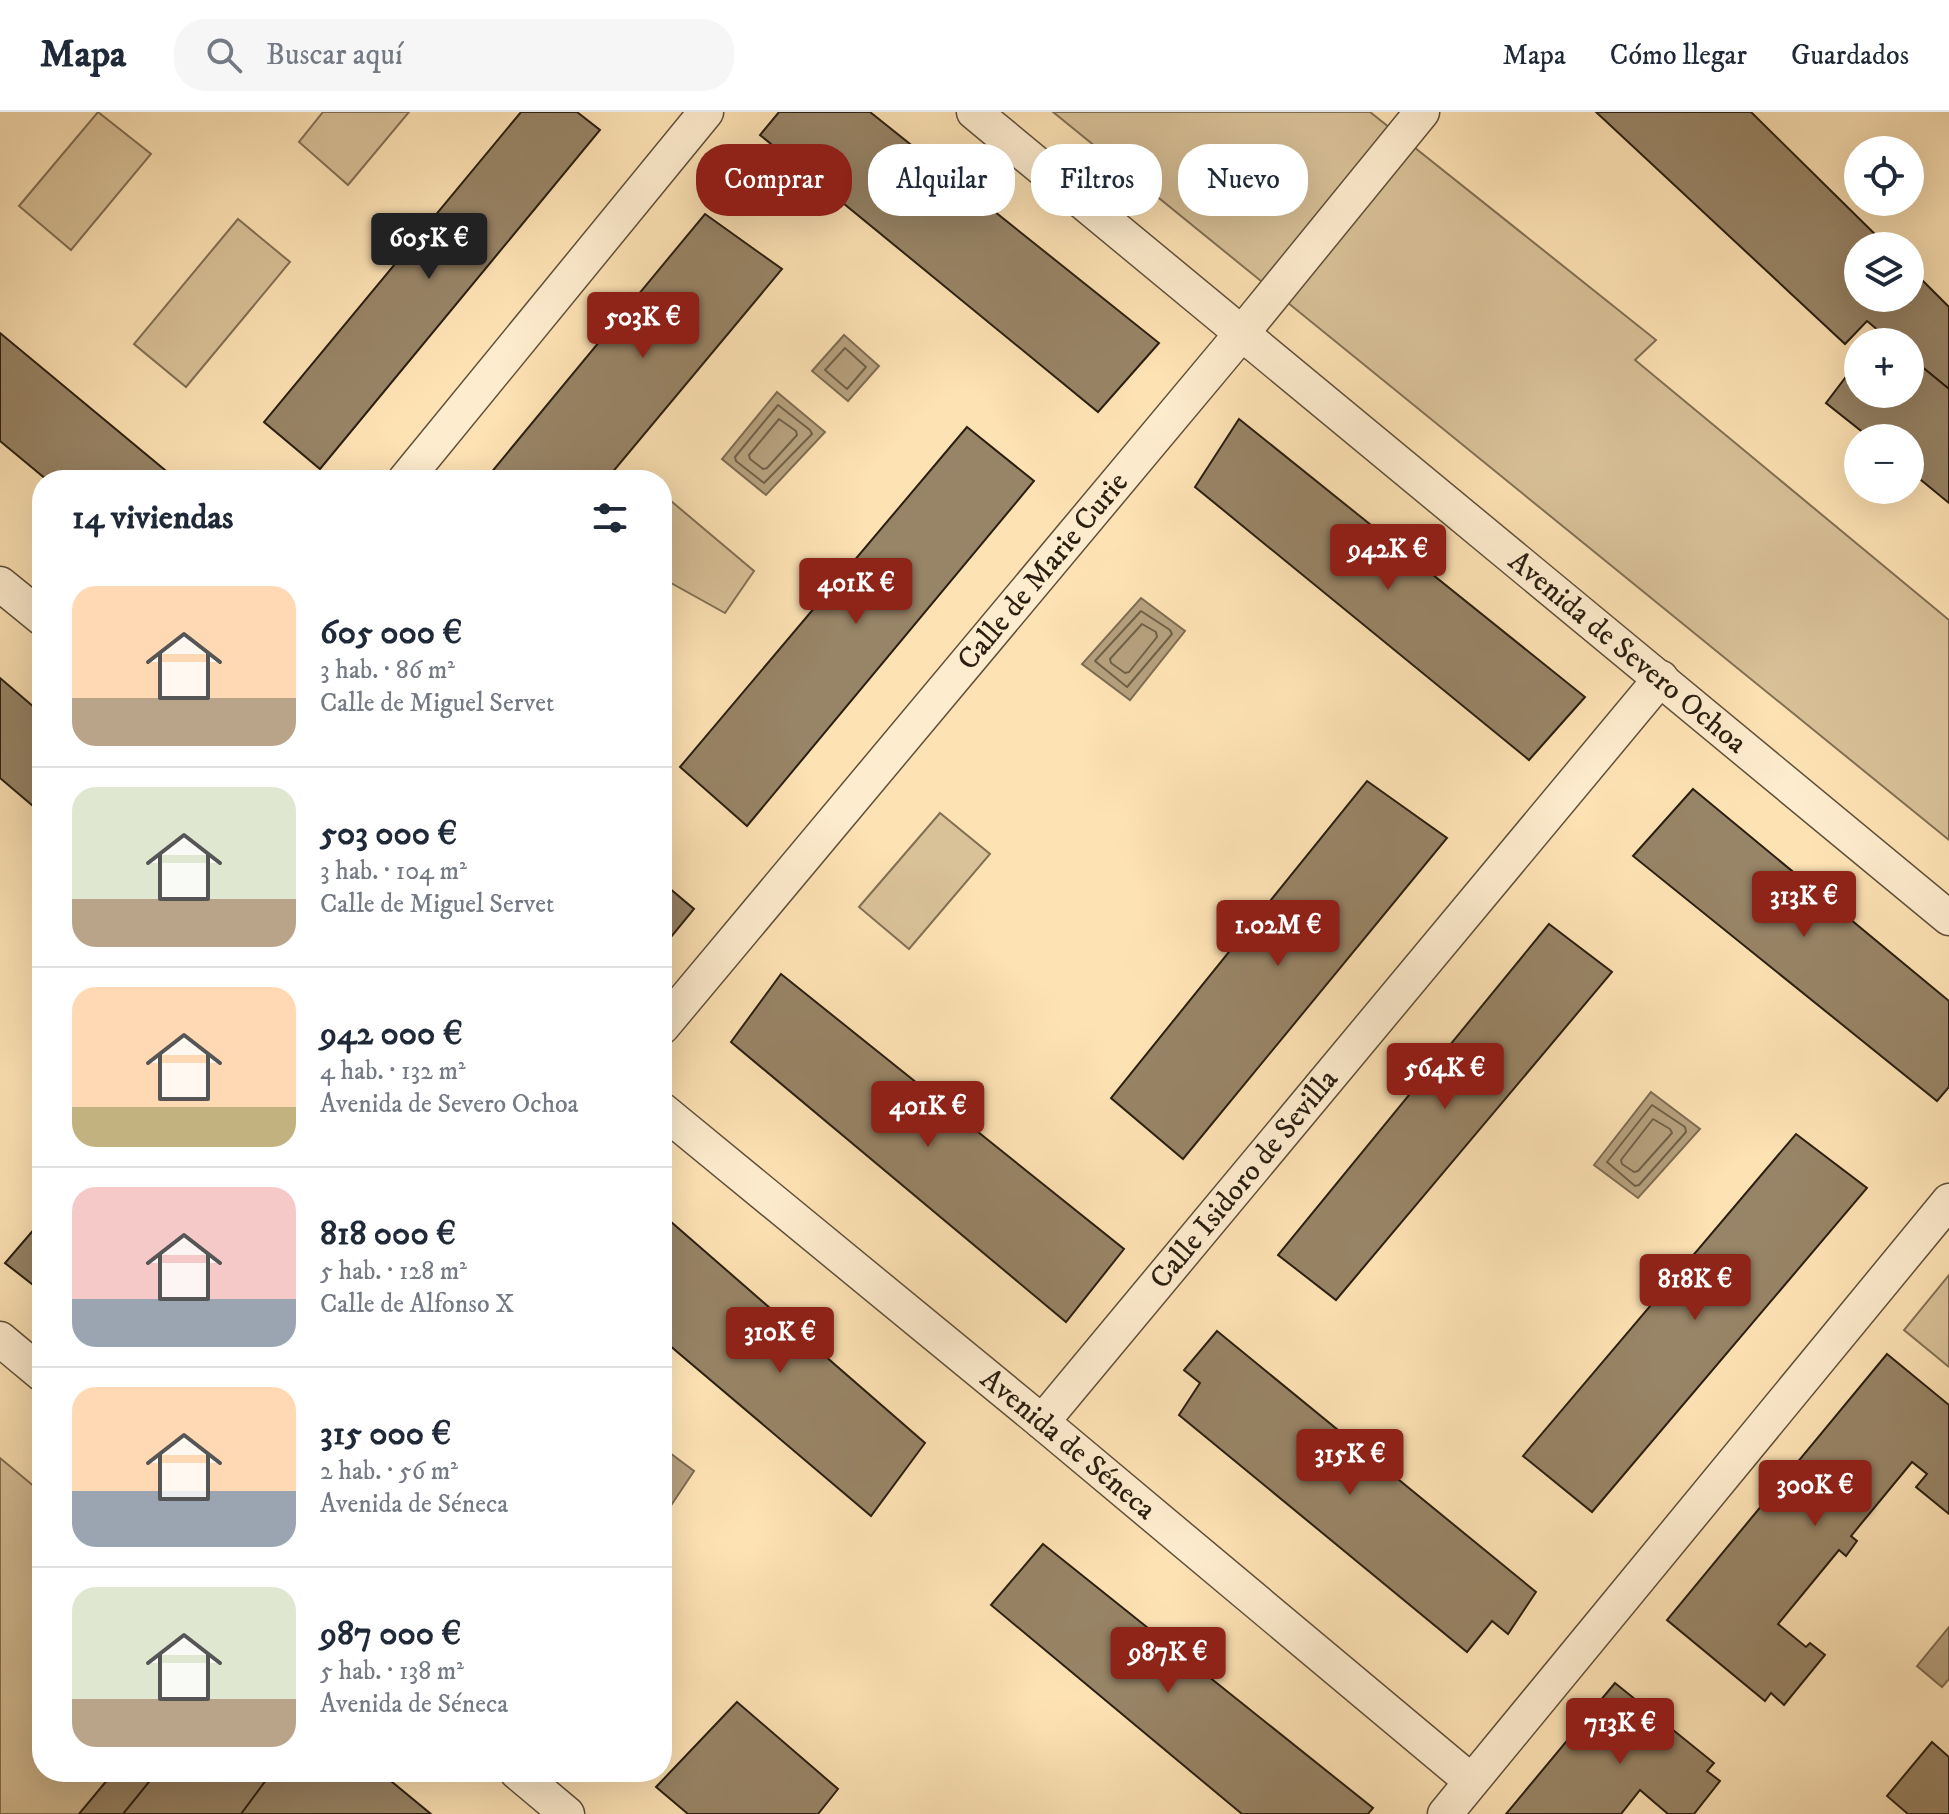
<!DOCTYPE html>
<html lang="es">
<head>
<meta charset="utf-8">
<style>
	body { margin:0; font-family:"IM FELL DW Pica",serif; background:#f6f6f7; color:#1f2937; height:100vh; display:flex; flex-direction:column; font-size:30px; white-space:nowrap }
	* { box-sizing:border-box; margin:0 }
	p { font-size:26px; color:#747a83 }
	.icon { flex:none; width:44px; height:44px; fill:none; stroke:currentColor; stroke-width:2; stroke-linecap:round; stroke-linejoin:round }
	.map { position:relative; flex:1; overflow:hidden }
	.details { position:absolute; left:32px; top:358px; width:640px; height:1312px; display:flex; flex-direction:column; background:#fff; border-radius:32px; box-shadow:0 8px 32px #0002 }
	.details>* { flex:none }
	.guide { position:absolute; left:696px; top:32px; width:760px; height:72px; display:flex; gap:16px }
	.buttons { position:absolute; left:1844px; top:24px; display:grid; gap:16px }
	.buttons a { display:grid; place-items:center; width:80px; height:80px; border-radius:50%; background:#fff; box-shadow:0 8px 32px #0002; font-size:40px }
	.price { position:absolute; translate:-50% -68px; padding:0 18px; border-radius:8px; background:#8f2418; color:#fff; font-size:26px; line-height:52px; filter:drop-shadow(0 2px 4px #0008) }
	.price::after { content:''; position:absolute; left:50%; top:48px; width:24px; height:18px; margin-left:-12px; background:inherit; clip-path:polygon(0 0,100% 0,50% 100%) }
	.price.current { background:#222; color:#fff }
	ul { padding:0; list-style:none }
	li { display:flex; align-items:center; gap:24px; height:200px; padding:0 40px }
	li+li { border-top:2px solid #e0e1e3 }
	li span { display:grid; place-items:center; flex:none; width:224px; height:160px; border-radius:24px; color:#555 }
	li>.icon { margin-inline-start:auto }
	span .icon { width:96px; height:96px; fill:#fffc; stroke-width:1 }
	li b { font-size:34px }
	h2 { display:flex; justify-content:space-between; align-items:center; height:96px; padding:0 40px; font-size:34px }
	.tag { padding:0 28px; border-radius:32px; background:#fff; box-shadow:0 8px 32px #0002; font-size:28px; line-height:72px }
	.tag.current { background:#8f2418; color:#fff }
	header { display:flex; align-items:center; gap:48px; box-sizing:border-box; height:112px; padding:0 40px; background:#fff; border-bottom:2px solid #e0e1e3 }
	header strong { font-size:38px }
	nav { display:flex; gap:44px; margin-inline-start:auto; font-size:28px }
	.search { width:560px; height:72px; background:#f6f6f7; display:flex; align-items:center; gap:20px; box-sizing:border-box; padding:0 28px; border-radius:32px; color:#747a83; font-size:30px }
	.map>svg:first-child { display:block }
</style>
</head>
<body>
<header>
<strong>Mapa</strong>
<div class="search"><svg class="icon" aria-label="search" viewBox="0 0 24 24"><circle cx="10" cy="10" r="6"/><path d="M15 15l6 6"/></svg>Buscar aquí</div>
<nav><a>Mapa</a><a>Cómo llegar</a><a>Guardados</a></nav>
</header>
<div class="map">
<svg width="1949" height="1702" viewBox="0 0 1949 1702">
	<rect width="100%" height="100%" fill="#fde2b4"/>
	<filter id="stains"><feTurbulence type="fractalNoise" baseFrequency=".0025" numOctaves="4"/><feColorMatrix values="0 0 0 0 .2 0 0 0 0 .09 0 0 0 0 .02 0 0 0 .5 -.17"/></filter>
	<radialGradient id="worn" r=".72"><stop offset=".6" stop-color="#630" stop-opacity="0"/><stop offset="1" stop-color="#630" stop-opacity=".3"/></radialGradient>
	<!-- green -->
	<g fill="#d9c198" stroke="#827054" stroke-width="2">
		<polygon points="98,0 151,42 71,138 19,94"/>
		<polygon points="323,0 409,0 348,73 299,30"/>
		<polygon points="1053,0 1370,0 1656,228 1635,248 1949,508 1949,728"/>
		<polygon points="238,107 290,150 186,275 134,232"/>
		<polygon points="671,389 754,459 725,501 662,466 662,398"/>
		<polygon points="940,701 990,742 909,837 859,795"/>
		<polygon points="1949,1163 1949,1255 1904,1218"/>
		<polygon points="0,1346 42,1381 42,1660 114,1660 79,1702 0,1702"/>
	</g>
	<!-- water -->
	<g fill="#b6a07d" stroke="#7e6c52" stroke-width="2">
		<polygon points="844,223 879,254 848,289 812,259"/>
		<polygon points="777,280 825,320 766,383 722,347"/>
		<polygon points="1141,486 1185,519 1130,588 1082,552"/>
		<polygon points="1651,980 1700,1017 1638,1086 1594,1053"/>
		<polygon points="662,1335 694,1359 670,1395 662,1390"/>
		<polygon points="1949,1515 1949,1567 1942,1575 1917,1554"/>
	</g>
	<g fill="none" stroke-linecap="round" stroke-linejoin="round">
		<!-- shore -->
		<g stroke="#706047" stroke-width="2">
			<polygon points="845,236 866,255 847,277 825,258"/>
			<polygon points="778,293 810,318 812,322 764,371 736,349 735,345"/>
			<polygon points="779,307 796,319 797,323 767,356 763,357 750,347 749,343"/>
			<polygon points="1141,499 1170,518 1172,522 1127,575 1095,549"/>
			<polygon points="1142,512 1156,520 1157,525 1129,560 1125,561 1111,551 1110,547"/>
			<polygon points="1652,993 1685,1015 1686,1020 1639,1073 1635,1074 1607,1050"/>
			<polygon points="1653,1007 1670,1017 1672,1021 1638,1059 1634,1060 1622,1052 1621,1048"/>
		</g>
	</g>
	<!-- building -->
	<g fill="#988466" stroke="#2b1f11" stroke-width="2">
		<polygon points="521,0 577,0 600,18 320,357 264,310"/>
		<polygon points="779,0 870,0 1159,231 1098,300 760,23"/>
		<polygon points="1596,0 1751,0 1887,134 1858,134 1858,186 1910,186 1910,156 1949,195 1949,277 1910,245 1910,230 1892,230 1867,209 1845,232"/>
		<polygon points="705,102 782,157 606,368 485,368"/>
		<polygon points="0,221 177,368 47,368 0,329"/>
		<polygon points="1910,245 1949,277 1949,391 1910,359 1910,326 1870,326 1826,291 1858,249 1858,282 1910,282"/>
		<polygon points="1239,307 1585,585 1529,648 1195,375"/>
		<polygon points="967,315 1034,369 747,714 680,655"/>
		<polygon points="0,566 42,602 42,682 33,694 0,666"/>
		<polygon points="1367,669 1447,726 1183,1047 1111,986"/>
		<polygon points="1693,677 1949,889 1949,975 1937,989 1633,744"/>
		<polygon points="662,770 694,797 662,836"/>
		<polygon points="1549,812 1612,860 1336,1188 1278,1143"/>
		<polygon points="781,862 1124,1137 1066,1210 731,930"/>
		<polygon points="1796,1022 1867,1076 1592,1400 1523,1344"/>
		<polygon points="662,1102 925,1331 871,1404 662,1227"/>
		<polygon points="42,1108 42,1180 5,1151"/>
		<polygon points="1217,1219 1536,1480 1508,1522 1492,1509 1467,1540 1179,1303 1200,1271 1184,1258"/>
		<polygon points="1887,1242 1949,1293 1949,1402 1916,1375 1927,1362 1912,1350 1851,1424 1857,1429 1846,1444 1839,1438 1778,1512 1806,1535 1810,1531 1825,1543 1784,1593 1771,1581 1765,1589 1667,1508"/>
		<polygon points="1043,1432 1373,1696 1368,1702 1242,1702 991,1493"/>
		<polygon points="1615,1571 1714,1651 1707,1659 1720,1669 1694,1702 1668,1702 1640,1678 1621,1702 1506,1702"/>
		<polygon points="737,1590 838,1677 818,1702 688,1702 656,1675"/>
		<polygon points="1932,1630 1949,1645 1949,1702 1908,1702 1887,1684"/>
		<polygon points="114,1660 380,1660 431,1702 79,1702"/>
		<polygon points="157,1660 272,1660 241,1702 123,1702"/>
	</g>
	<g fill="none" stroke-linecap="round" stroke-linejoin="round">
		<defs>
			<g id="street">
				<path id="s1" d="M974 0 1949 806"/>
				<polyline points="405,368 706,0"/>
				<polyline points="0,472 42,506"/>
				<path id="s2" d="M662 915 1242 221 1422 0"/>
				<path id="s3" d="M662 998 1042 1310 1471 1669"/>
				<polyline points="0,1227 42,1262"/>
				<path id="s4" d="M1042 1310 1661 566"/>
				<polyline points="517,1660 567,1702"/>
				<polyline points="1445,1702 1949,1089"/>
			</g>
		</defs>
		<!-- street casing -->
		<use href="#street" stroke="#60503a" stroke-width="37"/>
		<!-- street -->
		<use href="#street" stroke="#feecce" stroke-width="34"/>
	</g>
	<g text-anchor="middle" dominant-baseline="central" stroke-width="7" stroke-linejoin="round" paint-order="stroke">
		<!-- street labels -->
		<g font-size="30" fill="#2b1f11" stroke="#feecce">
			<text stroke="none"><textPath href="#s2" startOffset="594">Calle de Marie Curie</textPath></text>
			<text stroke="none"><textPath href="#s1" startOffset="848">Avenida de Severo Ochoa</textPath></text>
			<text stroke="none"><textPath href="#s4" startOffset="316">Calle Isidoro de Sevilla</textPath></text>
			<text stroke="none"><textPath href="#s3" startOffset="526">Avenida de Séneca</textPath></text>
		</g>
	</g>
	<rect width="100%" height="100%" filter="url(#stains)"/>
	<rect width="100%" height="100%" fill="url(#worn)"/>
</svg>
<div class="buttons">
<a><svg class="icon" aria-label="locate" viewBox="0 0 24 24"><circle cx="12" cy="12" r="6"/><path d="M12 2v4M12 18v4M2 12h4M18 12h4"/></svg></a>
<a><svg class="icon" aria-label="layers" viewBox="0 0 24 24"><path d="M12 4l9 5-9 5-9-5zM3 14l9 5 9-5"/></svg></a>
<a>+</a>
<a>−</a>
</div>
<b class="price current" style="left:429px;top:169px">605K €</b>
<b class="price" style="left:643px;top:248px">503K €</b>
<b class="price" style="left:1388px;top:480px">942K €</b>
<b class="price" style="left:856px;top:514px">401K €</b>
<b class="price" style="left:1804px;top:827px">313K €</b>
<b class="price" style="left:1278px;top:856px">1.02M €</b>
<b class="price" style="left:1445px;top:999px">564K €</b>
<b class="price" style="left:928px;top:1037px">401K €</b>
<b class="price" style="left:1695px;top:1210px">818K €</b>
<b class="price" style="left:780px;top:1263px">310K €</b>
<b class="price" style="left:1350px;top:1385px">315K €</b>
<b class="price" style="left:1815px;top:1416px">300K €</b>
<b class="price" style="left:1168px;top:1583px">987K €</b>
<b class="price" style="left:1620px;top:1654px">713K €</b>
<div class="guide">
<a class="tag current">Comprar</a>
<a class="tag">Alquilar</a>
<a class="tag">Filtros</a>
<a class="tag">Nuevo</a>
</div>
<section class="details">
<h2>14 viviendas<svg class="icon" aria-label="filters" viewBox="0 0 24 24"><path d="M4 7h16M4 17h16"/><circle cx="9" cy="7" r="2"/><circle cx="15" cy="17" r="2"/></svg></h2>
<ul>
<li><span style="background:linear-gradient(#ffd9b3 70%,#b9a48a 0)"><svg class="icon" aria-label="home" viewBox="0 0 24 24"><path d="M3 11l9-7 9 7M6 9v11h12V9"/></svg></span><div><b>605 000 €</b><p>3 hab. · 86 m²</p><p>Calle de Miguel Servet</p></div></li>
<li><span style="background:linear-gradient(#dfe7d0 70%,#b9a48a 0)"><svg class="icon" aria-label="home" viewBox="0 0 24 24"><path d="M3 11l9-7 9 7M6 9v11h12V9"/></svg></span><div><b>503 000 €</b><p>3 hab. · 104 m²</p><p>Calle de Miguel Servet</p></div></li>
<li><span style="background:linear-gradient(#ffd9b3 75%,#c2b280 0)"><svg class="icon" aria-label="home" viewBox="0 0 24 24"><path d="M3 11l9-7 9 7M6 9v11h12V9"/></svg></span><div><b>942 000 €</b><p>4 hab. · 132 m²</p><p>Avenida de Severo Ochoa</p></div></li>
<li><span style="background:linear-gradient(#f6c9c9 70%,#9aa5b1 0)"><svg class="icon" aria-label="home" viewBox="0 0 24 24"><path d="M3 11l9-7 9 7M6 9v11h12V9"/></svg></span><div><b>818 000 €</b><p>5 hab. · 128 m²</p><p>Calle de Alfonso X</p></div></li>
<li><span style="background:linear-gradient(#ffd9b3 65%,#9aa5b1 0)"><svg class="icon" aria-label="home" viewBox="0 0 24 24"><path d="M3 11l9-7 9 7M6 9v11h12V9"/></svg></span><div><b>315 000 €</b><p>2 hab. · 56 m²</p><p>Avenida de Séneca</p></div></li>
<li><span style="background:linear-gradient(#dfe7d0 70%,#b9a48a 0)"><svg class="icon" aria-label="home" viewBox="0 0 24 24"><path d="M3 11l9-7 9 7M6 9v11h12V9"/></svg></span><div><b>987 000 €</b><p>5 hab. · 138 m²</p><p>Avenida de Séneca</p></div></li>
</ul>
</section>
</div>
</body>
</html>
